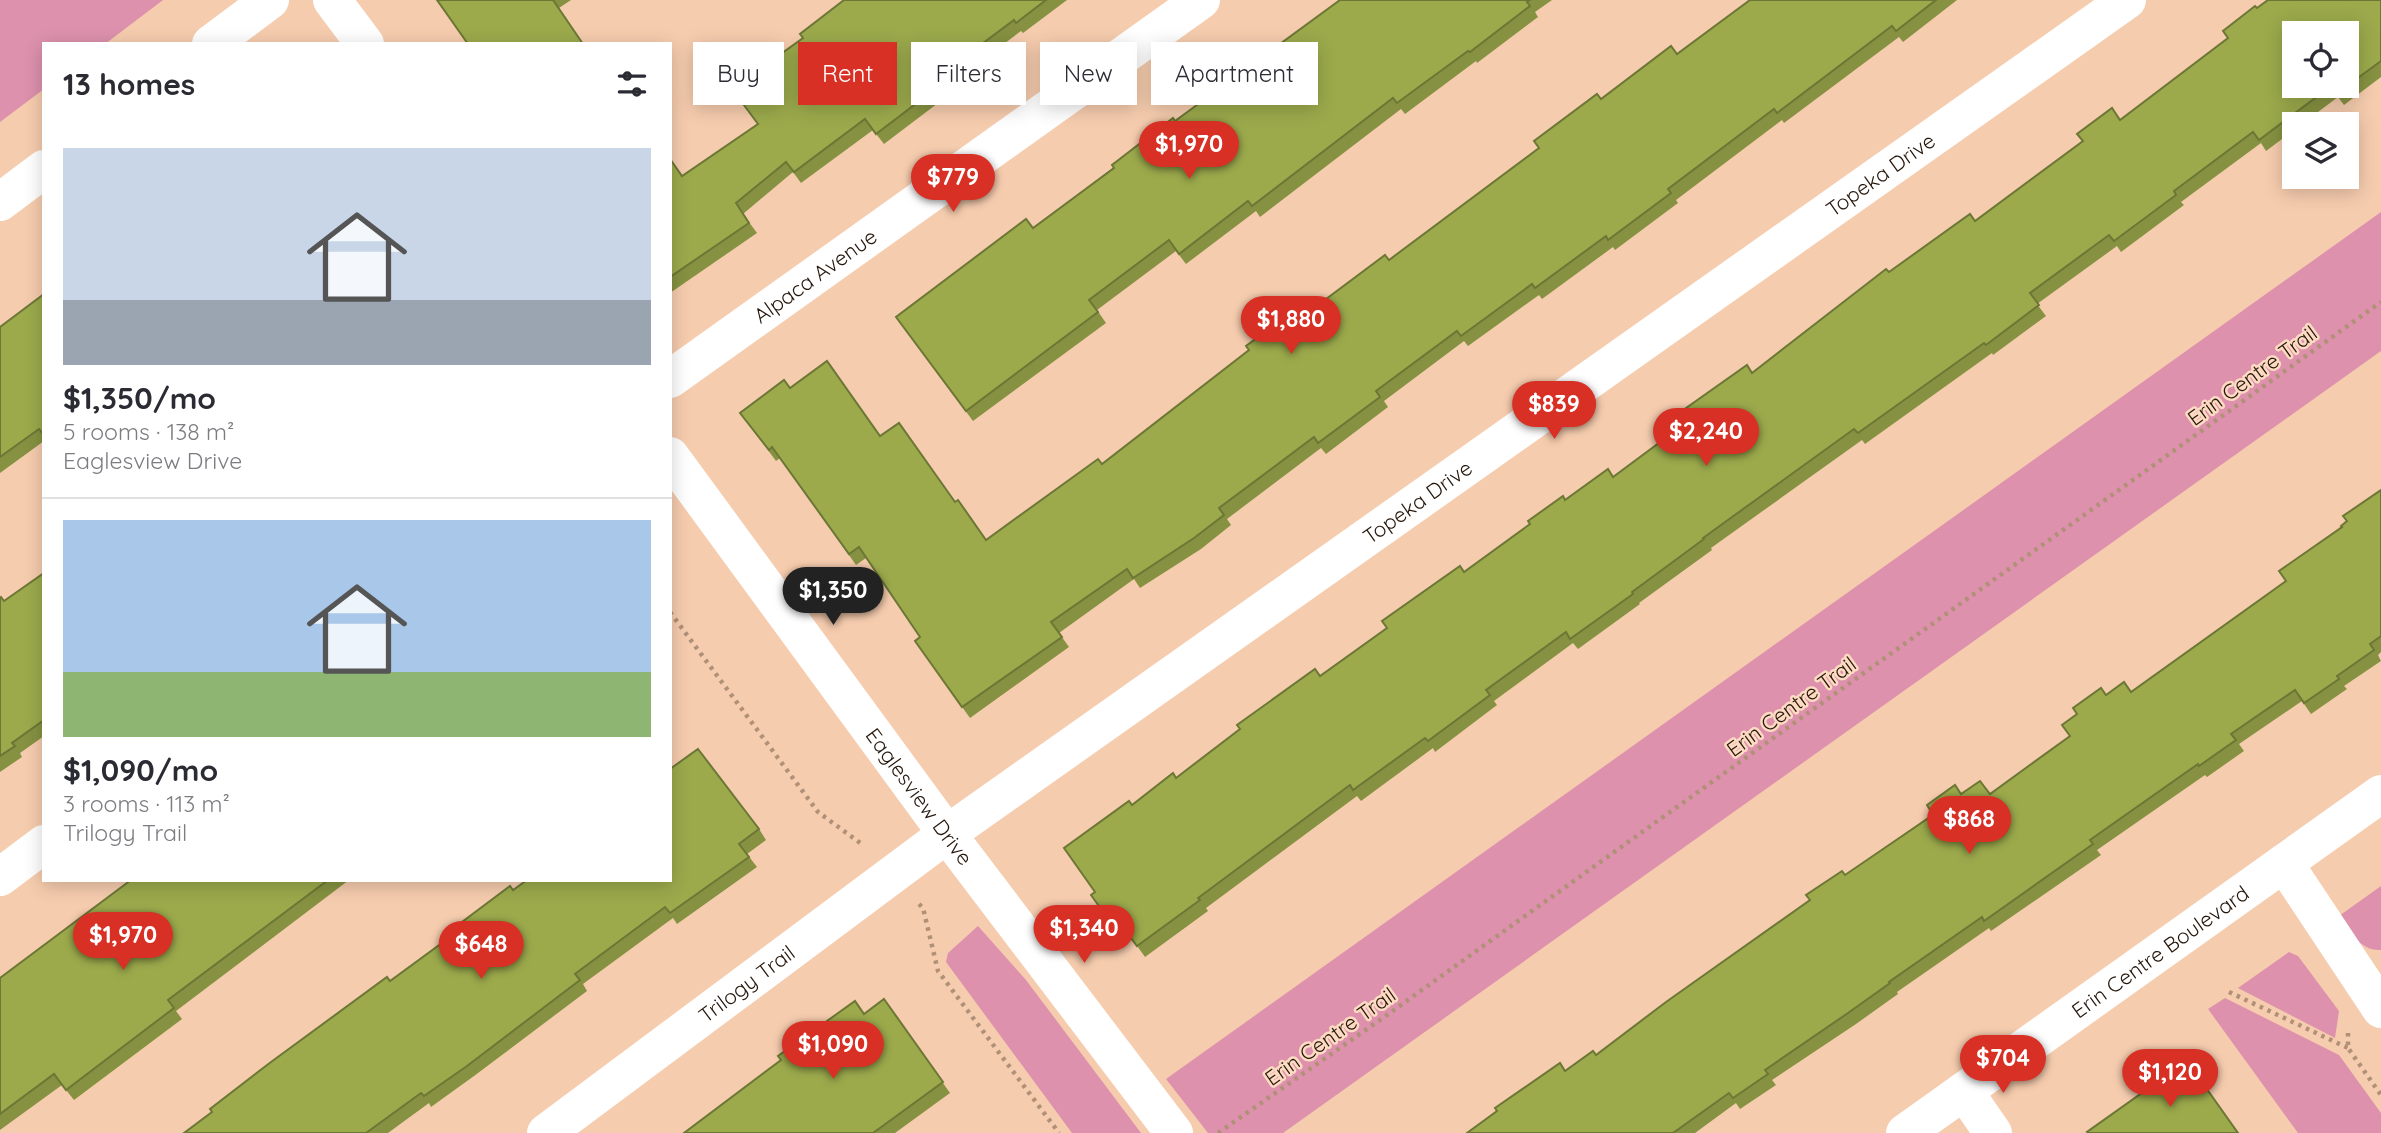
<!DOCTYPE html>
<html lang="en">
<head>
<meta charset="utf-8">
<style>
	body { margin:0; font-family:Quicksand,sans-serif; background:#f7f7f7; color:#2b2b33; height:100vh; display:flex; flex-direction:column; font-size:26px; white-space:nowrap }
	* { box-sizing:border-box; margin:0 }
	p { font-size:23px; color:#7c7c81 }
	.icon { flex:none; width:38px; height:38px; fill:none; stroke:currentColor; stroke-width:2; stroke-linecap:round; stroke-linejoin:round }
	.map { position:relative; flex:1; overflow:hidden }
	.sheet { position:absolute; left:42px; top:42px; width:630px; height:840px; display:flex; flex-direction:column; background:#fff; border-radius:0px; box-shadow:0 4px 18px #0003 }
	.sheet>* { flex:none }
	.hud { position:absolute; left:693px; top:42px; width:665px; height:63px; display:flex; gap:14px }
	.fabs { position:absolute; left:2282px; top:21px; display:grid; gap:14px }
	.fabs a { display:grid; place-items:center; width:77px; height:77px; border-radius:0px; background:#fff; box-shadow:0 4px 18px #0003; font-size:35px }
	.price { position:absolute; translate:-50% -60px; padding:0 16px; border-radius:24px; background:#d93025; color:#fff; font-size:23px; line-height:46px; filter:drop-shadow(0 2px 4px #0008) }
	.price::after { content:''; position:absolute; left:50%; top:42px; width:21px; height:16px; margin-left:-10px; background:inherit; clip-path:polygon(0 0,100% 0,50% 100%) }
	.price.selected { background:#222; color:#fff }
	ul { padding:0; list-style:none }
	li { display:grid; align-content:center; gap:14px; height:371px; padding:0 21px }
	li+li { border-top:2px solid #e1e1e2 }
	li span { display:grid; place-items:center; height:217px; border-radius:0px; color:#555 }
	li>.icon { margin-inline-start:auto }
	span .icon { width:126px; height:126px; fill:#fffc; stroke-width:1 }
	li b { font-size:30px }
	h2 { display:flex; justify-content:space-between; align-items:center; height:84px; padding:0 21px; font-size:30px }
	.tag { padding:0 24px; border-radius:0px; background:#fff; box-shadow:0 4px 18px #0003; font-size:24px; line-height:63px }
	.tag.selected { background:#d93025; color:#fff }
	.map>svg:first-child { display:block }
</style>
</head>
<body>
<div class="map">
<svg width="2381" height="1133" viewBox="0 0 2381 1133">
	<rect width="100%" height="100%" fill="#f6ccae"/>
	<!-- green -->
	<g fill="#dd91ac">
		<polygon points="0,0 163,0 105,44 44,44 44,89 0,122"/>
		<polygon points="2381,212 2381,351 1283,1133 1208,1133 1166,1079"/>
		<path d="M2381 886V950C2359 951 2351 931 2339 916Z"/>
		<polygon points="978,926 1026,980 1141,1133 1072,1133 946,962 948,953"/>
		<polygon points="2289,952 2298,956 2339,1011 2335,1038 2238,988"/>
		<polygon points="2225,998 2339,1055 2381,1113 2381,1133 2298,1133 2208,1009"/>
	</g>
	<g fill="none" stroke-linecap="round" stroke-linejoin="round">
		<!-- path -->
		<g stroke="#b19078" stroke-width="4.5" stroke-dasharray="3.5 5" stroke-linecap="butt">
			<polyline points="670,612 818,812 863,845"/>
			<polyline points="919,904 923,908 938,971 1059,1133"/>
			<polyline points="2229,992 2348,1048"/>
			<polyline points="2348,1033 2348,1048 2381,1095"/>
			<polyline points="1218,1133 1387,1015 2381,302"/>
		</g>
		<!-- minor -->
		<g stroke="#fff" stroke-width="38">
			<polyline points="332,0 365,44"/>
			<polyline points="211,44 270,0"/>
			<polyline points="0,202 44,169"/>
			<path id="s1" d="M670 379 1201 0"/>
			<path id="s2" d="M670 456 947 834 1174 1133"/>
			<polyline points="2284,863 2381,1009"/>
			<polyline points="0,877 44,844"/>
			<polyline points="1964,1091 1993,1133"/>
			<path id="s3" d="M546 1133 947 834 2127 0"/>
			<path id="s4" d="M1905 1133 2381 794"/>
		</g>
	</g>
	<!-- wall -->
	<g fill="#869241">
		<polygon points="437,0 571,0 559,8"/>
		<polygon points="844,0 1067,0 1023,33 1021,31 942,91 946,97 884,144 873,130 801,183 793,172 743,214 757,233 670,293 670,159 682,176 758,124 803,38"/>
		<polygon points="1340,0 1552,0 1535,12 1538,17 1477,63 1476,61 1405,114 1401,109 1260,217 1256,211 1186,264 1176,251 1097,310 1106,323 973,421 896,317 1033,228 1175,121"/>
		<polygon points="1750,0 1957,0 1903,42 1899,37 1784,123 1782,120 1676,200 1678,203 1615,250 1613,247 1542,299 1539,295 1468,346 1464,341 1384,401 1388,407 1326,454 1321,448 1227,519 1231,525 1201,549 1140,588 1134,579 1059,633 1069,647 970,718 915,641 920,637 866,558 856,565 780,458 776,461 740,413 790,388 880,436 955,502 986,540 1102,464 1314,308 1389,260 1539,148 1601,99 1677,54"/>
		<polygon points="2381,0 2381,77 2344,105 2338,97 2302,124 2294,124 2294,130 2266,151 2261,143 2181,202 2184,205 2121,252 2117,246 2037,304 2046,316 1993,355 1992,353 1865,444 1862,440 1711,548 1712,550 1639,603 1640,604 1578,649 1573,643 1494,701 1497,705 1435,752 1433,748 1361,801 1357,796 1206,908 1208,911 1145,957 1125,929 1118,933 1091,895 1095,892 1132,805 1176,778 1240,729 1320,676 1565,500 1613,477 1889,272 1975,221 2120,120 2228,38 2257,8"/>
		<polygon points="44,294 44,441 0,473 0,327"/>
		<polygon points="2381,490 2381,652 2378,655 2381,661 2344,686 2347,689 2311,714 2302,701 2239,744 2244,751 2207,777 2205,775 2097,850 2101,855 1991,931 1989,928 1897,992 1898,994 1856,1024 1772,1080 1776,1085 1740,1109 1736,1103 1695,1133 1467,1133 1565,1071 1596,1055 1845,875 1961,794 1990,794 2070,736 2106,695 2131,692 2286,581"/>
		<polygon points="44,573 44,736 20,753 22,757 0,772 0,598 4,601"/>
		<polygon points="759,829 766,840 747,854 757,867 677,924 673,918 583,984 587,991 474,1076 431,1107 429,1103 388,1133 184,1133 513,890"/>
		<polygon points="131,880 349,880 176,1011 182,1019 74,1100 62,1085 0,1130 0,978"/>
		<polygon points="884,999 950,1093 895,1133 684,1133 864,1014"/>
	</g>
	<!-- building -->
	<g fill="#9caa4c" stroke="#6d7735" stroke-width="2" fill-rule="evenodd">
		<polygon points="437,0 553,0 583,44 468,44"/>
		<polygon points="844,0 1046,0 1016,23 1014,20 934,80 939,86 876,134 865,119 794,172 786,162 736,203 749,223 670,277 670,159 682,176 758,124 732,89 803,38 800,34"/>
		<polygon points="1340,0 1530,0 1527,2 1530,6 1470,52 1468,51 1397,103 1393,98 1252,206 1248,201 1179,254 1169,240 1089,300 1098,312 966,411 896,317 1026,219 1033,228 1114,168 1112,165 1173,118 1175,121"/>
		<polygon points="1750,0 1936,0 1896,31 1892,26 1777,113 1774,109 1668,189 1671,193 1608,240 1606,236 1535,288 1532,284 1461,336 1457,331 1376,391 1380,397 1318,443 1314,437 1219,508 1224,515 1194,538 1133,578 1127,569 1051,622 1062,637 962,707 915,641 920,637 859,547 849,554 772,447 769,450 740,413 784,380 790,388 827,361 880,436 899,423 955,502 958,500 986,540 1098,459 1102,464 1249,350 1246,346 1308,300 1314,308 1385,255 1389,260 1539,148 1534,141 1597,94 1601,99 1671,46 1677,54"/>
		<path d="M2268 0H2381V61L2336 94 2330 87 2259 140 2253 132 2174 191 2176 195 2114 241 2109 235 2030 293 2039 305 1986 345 1984 343 1858 433 1854 429 1703 538 1704 539 1632 592 1633 594 1570 639 1566 632 1486 690 1490 695 1428 741 1425 738 1353 790 1350 785 1198 898 1200 900 1137 946 1117 919 1111 923 1091 895 1095 892 1064 848 1129 801 1132 805 1173 773 1176 778 1240 729 1237 725 1315 669 1320 676 1387 628 1382 621 1460 566 1464 572 1530 524 1528 521 1563 496 1565 500 1608 469 1613 477 1679 428 1672 418 1747 365 1752 373 1886 269 1889 272 1970 214 1975 221 2083 141 2077 134 2112 108 2120 120 2228 38 2223 31 2255 6 2257 8ZM2294 33H2347V86H2294Z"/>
		<polygon points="44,294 44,435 39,429 0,457 0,327"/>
		<polygon points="2381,490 2381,636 2370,644 2374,650 2337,676 2339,679 2304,703 2295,690 2231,734 2236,740 2199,766 2198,764 2090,840 2093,844 1984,921 1982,917 1889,982 1890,983 1848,1013 1765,1070 1768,1074 1733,1098 1729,1093 1673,1133 1467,1133 1497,1111 1495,1108 1560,1063 1565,1071 1593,1051 1596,1055 1666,1002 1810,900 1806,895 1842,871 1845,875 1933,815 1927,805 1955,785 1961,794 1980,781 1990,794 2070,736 2062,725 2077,714 2073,708 2101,688 2106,695 2124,682 2131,692 2286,581 2279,571 2342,527 2341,526 2347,521 2343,516"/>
		<polygon points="44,573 44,720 12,743 15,746 0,756 0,598 1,597 4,601"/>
		<polygon points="698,749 759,829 739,844 749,857 670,913 665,907 575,974 580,980 467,1066 424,1096 421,1093 366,1133 184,1133 212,1112 210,1109 271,1062 387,977 390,981 461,929 458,925 510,886 513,890 527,880 670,880 670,769"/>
		<polygon points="131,880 328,880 168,1000 174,1008 66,1090 54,1074 0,1114 0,978"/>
		<polygon points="884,999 943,1082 873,1133 684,1133 781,1060 778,1056 855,1001 864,1014"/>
		<polygon points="2187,1061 2238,1133 2088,1133 2087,1132"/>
	</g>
	<g text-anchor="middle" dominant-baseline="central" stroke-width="5" stroke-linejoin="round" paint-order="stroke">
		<!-- street labels -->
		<g font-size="21" fill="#25160b" stroke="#fddbc3">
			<text stroke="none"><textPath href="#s3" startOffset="1643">Topeka Drive</textPath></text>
			<text stroke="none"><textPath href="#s1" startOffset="178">Alpaca Avenue</textPath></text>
			<text transform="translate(2252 375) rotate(-36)">Erin Centre Trail</text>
			<text stroke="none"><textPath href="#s3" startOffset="1076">Topeka Drive</textPath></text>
			<text transform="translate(1791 706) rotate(-36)">Erin Centre Trail</text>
			<text stroke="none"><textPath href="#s2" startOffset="422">Eaglesview Drive</textPath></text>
			<text stroke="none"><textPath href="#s4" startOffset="313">Erin Centre Boulevard</textPath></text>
			<text stroke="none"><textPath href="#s3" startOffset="250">Trilogy Trail</textPath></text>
			<text transform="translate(1330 1036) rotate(-35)">Erin Centre Trail</text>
		</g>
	</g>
</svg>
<div class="fabs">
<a><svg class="icon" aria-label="locate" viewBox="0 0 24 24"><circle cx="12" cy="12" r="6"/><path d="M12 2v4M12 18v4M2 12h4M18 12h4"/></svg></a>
<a><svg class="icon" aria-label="layers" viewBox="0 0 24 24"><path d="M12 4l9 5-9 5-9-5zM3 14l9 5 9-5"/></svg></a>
</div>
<b class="price" style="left:1189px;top:181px">$1,970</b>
<b class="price" style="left:953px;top:214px">$779</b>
<b class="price" style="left:1291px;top:356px">$1,880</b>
<b class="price" style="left:1554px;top:441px">$839</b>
<b class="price" style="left:1706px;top:468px">$2,240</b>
<b class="price selected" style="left:833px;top:627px">$1,350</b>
<b class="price" style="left:1969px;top:856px">$868</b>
<b class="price" style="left:1084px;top:965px">$1,340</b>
<b class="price" style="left:123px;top:972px">$1,970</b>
<b class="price" style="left:481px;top:981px">$648</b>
<b class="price" style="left:833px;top:1081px">$1,090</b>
<b class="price" style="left:2003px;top:1095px">$704</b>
<b class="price" style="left:2170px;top:1109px">$1,120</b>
<div class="hud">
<a class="tag">Buy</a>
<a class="tag selected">Rent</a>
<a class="tag">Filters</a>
<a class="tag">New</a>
<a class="tag">Apartment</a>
</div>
<section class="sheet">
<h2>13 homes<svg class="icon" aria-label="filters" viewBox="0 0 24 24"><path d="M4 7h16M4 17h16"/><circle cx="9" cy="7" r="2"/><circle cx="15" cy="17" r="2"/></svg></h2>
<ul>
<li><span style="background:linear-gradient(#c9d6e8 70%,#9aa5b1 0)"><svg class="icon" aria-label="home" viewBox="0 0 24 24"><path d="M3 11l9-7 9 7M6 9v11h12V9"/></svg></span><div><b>$1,350/mo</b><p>5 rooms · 138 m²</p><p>Eaglesview Drive</p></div></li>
<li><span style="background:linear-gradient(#a9c7e8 70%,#8fb573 0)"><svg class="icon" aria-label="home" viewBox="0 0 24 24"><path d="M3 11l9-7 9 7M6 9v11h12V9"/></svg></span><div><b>$1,090/mo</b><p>3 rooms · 113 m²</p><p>Trilogy Trail</p></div></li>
</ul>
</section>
</div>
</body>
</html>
